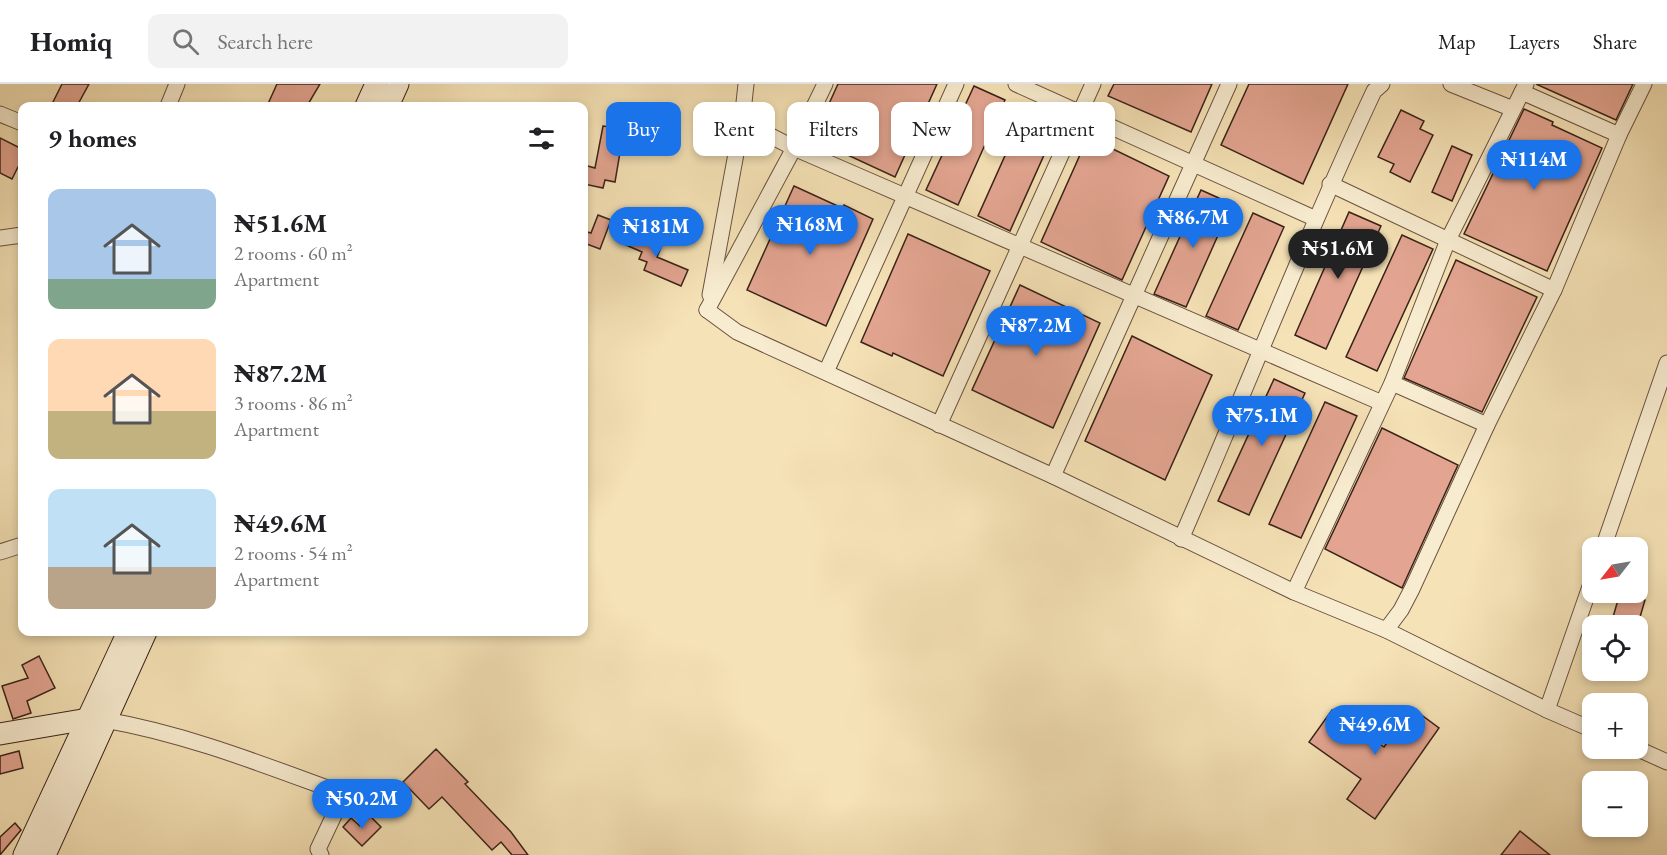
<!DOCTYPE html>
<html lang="en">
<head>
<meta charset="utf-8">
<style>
	body { margin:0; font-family:"EB Garamond",serif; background:#f2f2f2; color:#202124; height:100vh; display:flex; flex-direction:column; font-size:22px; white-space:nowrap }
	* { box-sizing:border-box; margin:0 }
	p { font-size:20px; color:#757577 }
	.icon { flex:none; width:33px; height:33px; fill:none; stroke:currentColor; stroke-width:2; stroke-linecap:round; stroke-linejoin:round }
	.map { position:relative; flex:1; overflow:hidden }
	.drawer { position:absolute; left:18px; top:18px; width:570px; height:534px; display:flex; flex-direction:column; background:#fff; border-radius:12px; box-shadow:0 3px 9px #0003 }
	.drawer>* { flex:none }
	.guide { position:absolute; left:606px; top:18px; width:570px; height:54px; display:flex; gap:12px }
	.needle { width:39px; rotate:239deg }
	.tools { position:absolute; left:1582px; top:453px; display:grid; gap:12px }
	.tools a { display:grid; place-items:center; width:66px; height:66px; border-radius:12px; background:#fff; box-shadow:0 3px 9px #0003; font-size:30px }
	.price { position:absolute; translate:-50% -51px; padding:0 14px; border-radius:21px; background:#1a73e8; color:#fff; font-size:20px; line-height:39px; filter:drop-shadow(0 2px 3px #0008) }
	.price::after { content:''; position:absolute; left:50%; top:36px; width:18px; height:14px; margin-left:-9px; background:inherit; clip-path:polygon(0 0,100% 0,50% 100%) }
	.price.active { background:#222; color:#fff }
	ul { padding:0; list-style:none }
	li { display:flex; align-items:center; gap:18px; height:150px; padding:0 30px }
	li span { display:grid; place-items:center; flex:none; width:168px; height:120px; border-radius:12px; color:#555 }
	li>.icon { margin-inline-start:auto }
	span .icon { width:72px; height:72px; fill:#fffc; stroke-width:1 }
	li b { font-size:26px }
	h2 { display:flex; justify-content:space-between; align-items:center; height:72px; padding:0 30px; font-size:26px }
	.chip { padding:0 21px; border-radius:12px; background:#fff; box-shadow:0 3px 9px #0003; font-size:21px; line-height:54px }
	.chip.active { background:#1a73e8; color:#fff }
	header { display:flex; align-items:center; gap:36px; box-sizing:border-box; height:84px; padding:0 30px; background:#fff; border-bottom:2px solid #e0e0e0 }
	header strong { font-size:28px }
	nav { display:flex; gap:33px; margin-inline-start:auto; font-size:21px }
	.search { width:420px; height:54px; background:#f2f2f2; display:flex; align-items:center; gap:15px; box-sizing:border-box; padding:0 21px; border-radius:12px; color:#757577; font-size:22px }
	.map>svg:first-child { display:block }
</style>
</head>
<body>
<header>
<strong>Homiq</strong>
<div class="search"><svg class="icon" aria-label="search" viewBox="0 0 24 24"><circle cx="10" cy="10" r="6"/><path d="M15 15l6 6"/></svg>Search here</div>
<nav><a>Map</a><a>Layers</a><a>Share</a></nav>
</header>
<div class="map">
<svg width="1667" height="771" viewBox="0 0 1667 771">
	<rect width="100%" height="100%" fill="#f5e2b6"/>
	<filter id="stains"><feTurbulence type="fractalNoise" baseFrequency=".00333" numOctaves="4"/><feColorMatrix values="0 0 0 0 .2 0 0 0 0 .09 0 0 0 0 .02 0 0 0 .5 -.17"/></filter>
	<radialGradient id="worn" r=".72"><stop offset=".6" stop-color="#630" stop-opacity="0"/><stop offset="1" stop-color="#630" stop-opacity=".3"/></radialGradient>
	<!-- building -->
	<g fill="#e3a591" stroke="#3a2218" stroke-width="1.5">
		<polygon points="62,0 89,0 77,22 51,22"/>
		<polygon points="277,0 320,0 307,22 267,22"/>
		<polygon points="838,0 937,0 895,93 813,55"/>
		<polygon points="1114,0 1212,0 1191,48 1108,12"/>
		<polygon points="1249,0 1348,0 1303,100 1221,61"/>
		<polygon points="1536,0 1633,0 1616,36"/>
		<polygon points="974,2 1005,16 958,121 926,106"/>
		<polygon points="1524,25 1553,38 1552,41 1602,64 1547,187 1464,150"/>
		<polygon points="1401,26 1424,37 1420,45 1433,51 1410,98 1390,88 1394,80 1378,73"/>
		<polygon points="1025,27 1057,42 1010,147 978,132"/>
		<polygon points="603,42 624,45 615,98 605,96 603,104 584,100 584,81 595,84"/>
		<polygon points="1088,53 1169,92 1122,196 1041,158"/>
		<polygon points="0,54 22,65 22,85 18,83 12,95 0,89"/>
		<polygon points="1452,62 1472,71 1452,117 1432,108"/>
		<polygon points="794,102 842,124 844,121 873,135 826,242 747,206"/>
		<polygon points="1201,106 1232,120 1186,223 1154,210"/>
		<polygon points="1349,128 1381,142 1326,265 1295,251"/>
		<polygon points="1253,129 1284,143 1238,246 1206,232"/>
		<polygon points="598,131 611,136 600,165 584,159 584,147 591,149"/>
		<polygon points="632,145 663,159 657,173 688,186 681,202 644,186 647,178 639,175 642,168 626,161"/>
		<polygon points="908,150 990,187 943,292 893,269 892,272 861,258"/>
		<polygon points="1402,151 1433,165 1377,287 1346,273"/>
		<polygon points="1456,176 1537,213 1482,328 1404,294"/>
		<polygon points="1020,201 1100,239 1053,344 972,306"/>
		<polygon points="1132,252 1212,291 1165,396 1085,357"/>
		<polygon points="1274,295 1305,309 1249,431 1218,417"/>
		<polygon points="1325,318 1357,332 1301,454 1269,440"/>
		<polygon points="1382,344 1458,381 1402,504 1325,465"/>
		<polygon points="1620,509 1645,516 1638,540 1613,533"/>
		<polygon points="39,572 55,604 27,617 31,629 13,635 2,602 28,594 22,581"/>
		<polygon points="1412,624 1439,644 1375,735 1347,715 1361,695 1309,658 1332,626 1384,663"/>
		<polygon points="436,665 468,698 465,700 511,748 528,771 512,771 501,758 492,766 442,713 429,725 403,698"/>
		<polygon points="19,667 23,684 0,690 0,672"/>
		<polygon points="370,732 381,743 362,762 343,743 351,734 360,742"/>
		<polygon points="15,739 21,746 0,771 0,753"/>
		<polygon points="1520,747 1550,771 1501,771"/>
	</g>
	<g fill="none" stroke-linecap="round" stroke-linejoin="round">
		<defs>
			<g id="street">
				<polyline points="1016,0 1316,135"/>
				<polyline points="1451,0 1513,25"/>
				<polyline points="1522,8 1619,51"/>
				<polyline points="168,22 177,0"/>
				<polyline points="0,30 22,39"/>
				<polyline points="742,37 794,64 1382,319"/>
				<polyline points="1330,100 1554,206"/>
				<polyline points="0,154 22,151"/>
				<polyline points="710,211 742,37 746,0"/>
				<polyline points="707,226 737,248 1053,392 1294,508 1386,546 1401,526 1412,505 1487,341 1554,206 1619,51 1644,0"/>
				<polyline points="707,226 794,64 825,0"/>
				<polyline points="826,288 956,0"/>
				<polyline points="1392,299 1487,341"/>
				<polyline points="939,341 1093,0"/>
				<polyline points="1053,392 1229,0"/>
				<path d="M1181 455C1246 306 1305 154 1374 7L1382 0"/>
				<polyline points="1603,464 1667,279"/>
				<polyline points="0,468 22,461"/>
				<polyline points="1294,508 1392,299 1448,156 1526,0"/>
				<polyline points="1386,546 1547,626 1593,494"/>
				<polyline points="1547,626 1593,646"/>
				<path d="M105 636C186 650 264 681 341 709L336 727 318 765 321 771"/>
				<polyline points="1636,664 1667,678"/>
			</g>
			<g id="secondary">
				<polyline points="366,22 376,0"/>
				<polyline points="388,22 398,0"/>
				<polyline points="0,650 88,635"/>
				<polyline points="24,771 128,548"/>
				<polyline points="45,771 146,548"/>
			</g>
		</defs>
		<!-- street casing -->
		<use href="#street" stroke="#695240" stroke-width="17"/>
		<!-- secondary casing -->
		<use href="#secondary" stroke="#3a2218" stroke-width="23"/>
		<!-- street -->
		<use href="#street" stroke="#f8ecd0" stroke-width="15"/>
		<!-- secondary -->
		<use href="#secondary" stroke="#f8ecd0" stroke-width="21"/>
	</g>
	<rect width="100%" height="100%" filter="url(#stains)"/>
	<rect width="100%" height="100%" fill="url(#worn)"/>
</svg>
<div class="tools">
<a><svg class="needle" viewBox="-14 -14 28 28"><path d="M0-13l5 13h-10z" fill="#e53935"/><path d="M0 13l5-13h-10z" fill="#757577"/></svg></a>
<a><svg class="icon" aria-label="locate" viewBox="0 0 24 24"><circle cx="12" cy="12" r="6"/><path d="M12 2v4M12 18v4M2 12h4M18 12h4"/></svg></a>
<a>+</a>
<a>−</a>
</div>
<b class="price" style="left:1534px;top:107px">₦114M</b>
<b class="price" style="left:1193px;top:165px">₦86.7M</b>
<b class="price" style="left:810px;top:172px">₦168M</b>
<b class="price" style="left:656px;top:174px">₦181M</b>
<b class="price active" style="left:1338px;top:196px">₦51.6M</b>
<b class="price" style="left:1036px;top:273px">₦87.2M</b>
<b class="price" style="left:1262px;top:363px">₦75.1M</b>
<b class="price" style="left:1375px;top:672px">₦49.6M</b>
<b class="price" style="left:362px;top:746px">₦50.2M</b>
<div class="guide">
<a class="chip active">Buy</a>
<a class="chip">Rent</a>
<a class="chip">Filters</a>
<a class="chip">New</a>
<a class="chip">Apartment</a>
</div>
<section class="drawer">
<h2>9 homes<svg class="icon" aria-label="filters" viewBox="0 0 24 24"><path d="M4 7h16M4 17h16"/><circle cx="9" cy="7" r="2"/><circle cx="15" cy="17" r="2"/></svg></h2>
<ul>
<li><span style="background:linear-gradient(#a9c7e8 75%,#7fa58c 0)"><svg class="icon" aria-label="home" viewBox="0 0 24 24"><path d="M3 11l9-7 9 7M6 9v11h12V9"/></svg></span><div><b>₦51.6M</b><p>2 rooms · 60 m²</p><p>Apartment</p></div></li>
<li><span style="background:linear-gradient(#ffd9b3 60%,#c2b280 0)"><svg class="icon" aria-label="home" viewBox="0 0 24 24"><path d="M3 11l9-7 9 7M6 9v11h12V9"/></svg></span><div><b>₦87.2M</b><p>3 rooms · 86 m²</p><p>Apartment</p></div></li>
<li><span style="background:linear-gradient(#bfe0f5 65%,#b9a48a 0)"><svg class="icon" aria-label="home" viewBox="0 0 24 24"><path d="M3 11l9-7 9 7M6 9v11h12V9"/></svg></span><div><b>₦49.6M</b><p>2 rooms · 54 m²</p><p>Apartment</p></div></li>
</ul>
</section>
</div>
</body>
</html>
